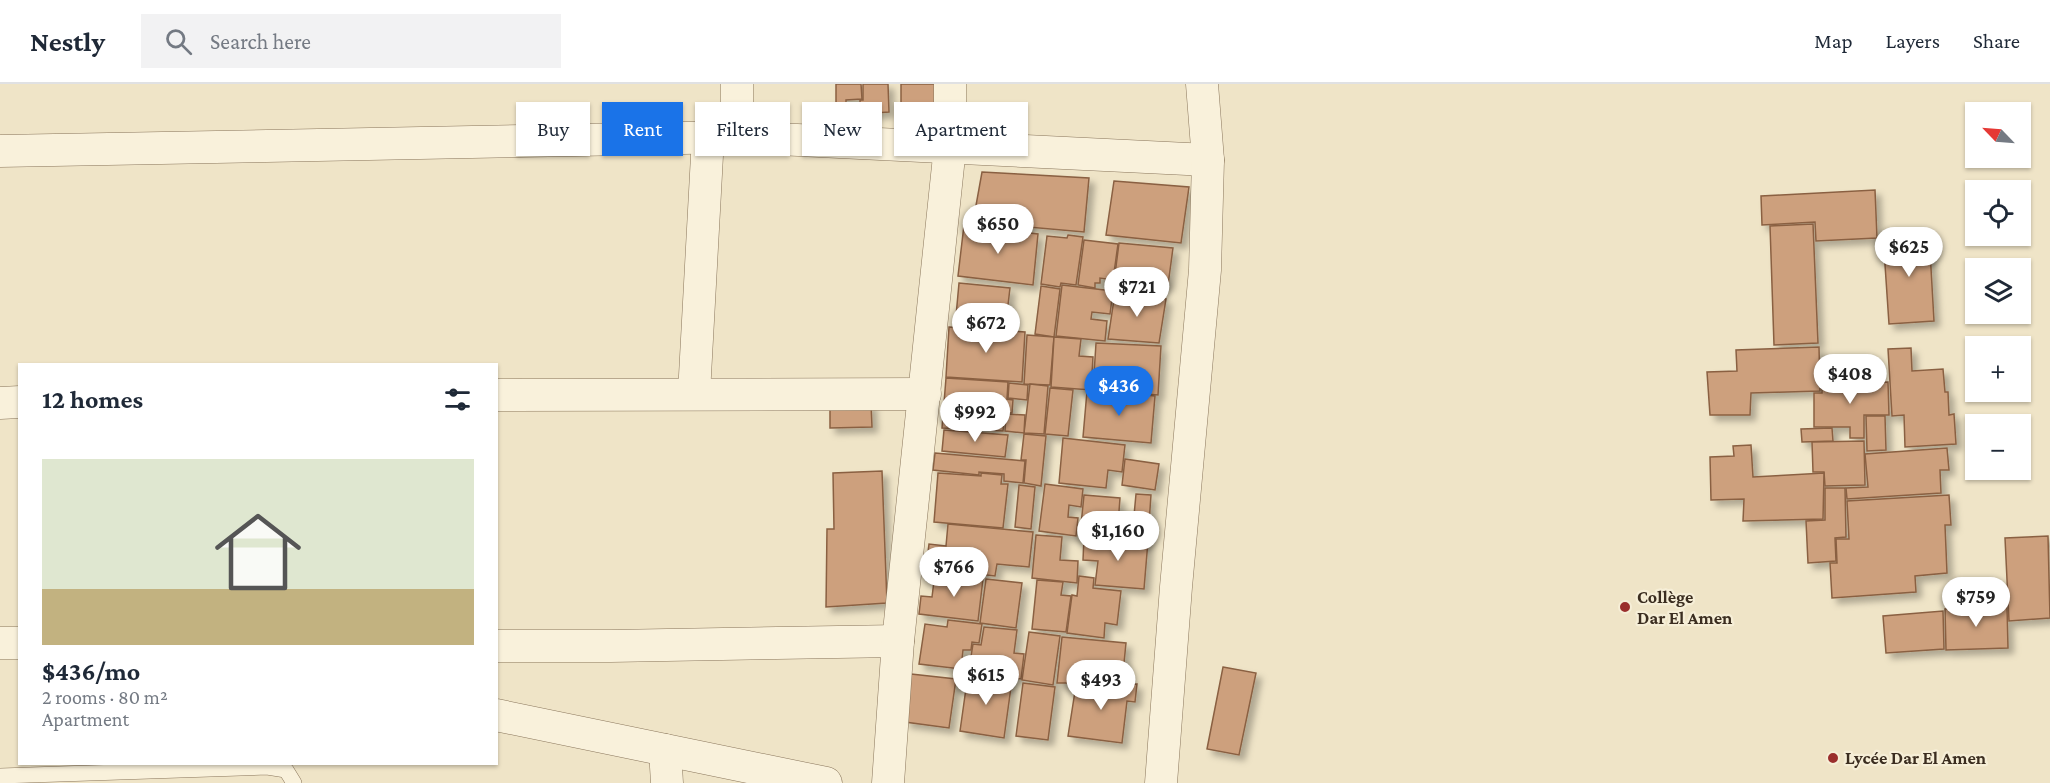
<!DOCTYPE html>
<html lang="en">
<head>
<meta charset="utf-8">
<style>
	body { margin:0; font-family:"Crimson Pro",serif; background:#f2f2f3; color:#1f2937; height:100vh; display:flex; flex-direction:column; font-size:22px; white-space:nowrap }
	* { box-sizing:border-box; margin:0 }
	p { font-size:20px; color:#747a83 }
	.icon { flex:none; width:33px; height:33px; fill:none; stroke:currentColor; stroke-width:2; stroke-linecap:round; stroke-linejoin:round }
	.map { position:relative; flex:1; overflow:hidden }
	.details { position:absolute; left:18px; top:279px; width:480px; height:402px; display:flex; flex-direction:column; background:#fff; border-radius:0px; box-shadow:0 2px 4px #0004 }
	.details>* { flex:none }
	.guide { position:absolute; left:516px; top:18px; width:570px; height:54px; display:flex; gap:12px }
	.needle { width:39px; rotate:295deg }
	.controls { position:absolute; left:1965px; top:18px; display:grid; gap:12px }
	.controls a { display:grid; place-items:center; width:66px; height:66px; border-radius:0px; background:#fff; box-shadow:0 2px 4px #0004; font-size:30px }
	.price { position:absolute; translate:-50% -51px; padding:0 14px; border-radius:21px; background:#fff; color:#222; font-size:20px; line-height:39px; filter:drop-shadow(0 2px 3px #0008) }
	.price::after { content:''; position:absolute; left:50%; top:36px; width:18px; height:14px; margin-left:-9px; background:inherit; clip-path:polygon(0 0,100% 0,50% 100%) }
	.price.selected { background:#1a73e8; color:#fff }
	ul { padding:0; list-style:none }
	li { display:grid; align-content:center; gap:12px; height:318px; padding:0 24px }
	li+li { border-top:2px solid #e0e1e3 }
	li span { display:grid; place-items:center; height:186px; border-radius:0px; color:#555 }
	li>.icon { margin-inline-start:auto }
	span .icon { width:108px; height:108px; fill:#fffc; stroke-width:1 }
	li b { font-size:26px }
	h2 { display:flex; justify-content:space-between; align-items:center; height:72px; padding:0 24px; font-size:26px }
	.tag { padding:0 21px; border-radius:0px; background:#fff; box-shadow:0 2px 4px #0004; font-size:21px; line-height:54px }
	.tag.selected { background:#1a73e8; color:#fff }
	header { display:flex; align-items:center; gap:36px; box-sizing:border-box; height:84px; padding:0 30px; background:#fff; border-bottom:2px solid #e0e1e3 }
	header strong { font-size:28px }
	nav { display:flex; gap:33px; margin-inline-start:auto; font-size:21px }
	.search { width:420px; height:54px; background:#f2f2f3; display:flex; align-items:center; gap:15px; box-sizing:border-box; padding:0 21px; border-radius:0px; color:#747a83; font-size:22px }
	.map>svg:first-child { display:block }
</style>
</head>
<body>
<header>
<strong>Nestly</strong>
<div class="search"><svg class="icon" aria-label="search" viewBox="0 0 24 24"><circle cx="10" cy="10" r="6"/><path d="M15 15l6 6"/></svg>Search here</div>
<nav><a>Map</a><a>Layers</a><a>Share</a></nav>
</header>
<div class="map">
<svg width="2050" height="699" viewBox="0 0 2050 699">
	<defs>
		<filter id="shadow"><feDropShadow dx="5.5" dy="5.5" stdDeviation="3" flood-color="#0004"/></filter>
	</defs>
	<rect width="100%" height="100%" fill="#efe4c7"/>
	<!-- building -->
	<g fill="#cda07d" stroke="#8a6042" stroke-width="1.5" filter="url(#shadow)">
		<polygon points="836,0 861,0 862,15 846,16 846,22 836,23"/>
		<polygon points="863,0 888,0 889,28 860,30 860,16 863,16"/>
		<rect x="901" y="0" width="39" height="26"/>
		<polygon points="982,88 1089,94 1084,148 973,138"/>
		<polygon points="1114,97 1189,103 1181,159 1106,151"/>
		<polygon points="1875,106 1877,154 1816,157 1815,138 1762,141 1761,112"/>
		<polygon points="1813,140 1818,259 1774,261 1770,142"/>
		<polygon points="964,141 1038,150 1033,201 958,192"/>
		<polygon points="1929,149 1934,237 1889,240 1883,151"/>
		<polygon points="1068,151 1083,153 1076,201 1061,199 1060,203 1041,200 1047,152 1067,154"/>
		<polygon points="1084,156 1118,160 1113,196 1100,194 1100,199 1095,199 1095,204 1078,201"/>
		<polygon points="1119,159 1173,164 1168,201 1157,201 1156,213 1113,206"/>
		<polygon points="959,199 1010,204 1005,246 955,243"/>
		<polygon points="1062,201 1113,207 1110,230 1092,228 1091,235 1107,237 1105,257 1056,252"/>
		<polygon points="1041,202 1060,205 1054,253 1035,250"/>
		<polygon points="1115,209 1166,215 1159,259 1108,255"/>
		<polygon points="949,243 1025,248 1022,298 946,293"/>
		<polygon points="1027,251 1054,253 1050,301 1024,300"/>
		<polygon points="1054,253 1081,255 1079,272 1093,273 1091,306 1051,303"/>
		<polygon points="1096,259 1161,262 1158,311 1093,306"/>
		<polygon points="1819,263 1820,307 1751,309 1750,331 1710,331 1707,288 1737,287 1736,266"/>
		<polygon points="1911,264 1912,287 1943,285 1945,308 1948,308 1949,331 1954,330 1956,360 1905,363 1904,331 1892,332 1888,265"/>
		<polygon points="946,294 1008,298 1007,315 1013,316 1012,329 1005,329 1003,347 942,344"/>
		<polygon points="1888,298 1889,331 1864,331 1864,354 1850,354 1850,343 1814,343 1814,309 1822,309 1822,300"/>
		<polygon points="1009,299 1028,301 1027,316 1008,314"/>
		<polygon points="1030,300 1048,302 1044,350 1024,349"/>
		<polygon points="1050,304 1073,306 1068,352 1045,350"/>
		<polygon points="1087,307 1130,311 1130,314 1145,316 1146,311 1155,312 1151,359 1083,353"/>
		<polygon points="871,319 872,343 830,344 830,320"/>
		<polygon points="1006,330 1025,331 1024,349 1005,347"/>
		<polygon points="1866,332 1885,332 1886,366 1867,367"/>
		<polygon points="1832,344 1833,357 1802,358 1801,345"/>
		<polygon points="944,346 1008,351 1005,373 942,367"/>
		<polygon points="1024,350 1046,352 1041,402 1024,399 1026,376 1021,376"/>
		<polygon points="1063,354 1125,361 1122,388 1108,386 1106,404 1059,399"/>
		<polygon points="1864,357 1865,401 1825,402 1824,388 1813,388 1812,358"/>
		<polygon points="1751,361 1753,393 1824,389 1823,435 1743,437 1744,415 1711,416 1710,373 1734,372 1733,362"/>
		<polygon points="1947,364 1949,386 1940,386 1941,409 1847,415 1846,404 1868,403 1865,370"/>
		<polygon points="935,369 1025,377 1023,399 1004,397 1004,390 979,388 979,391 933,386"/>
		<polygon points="1125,375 1159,380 1155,406 1122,401"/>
		<polygon points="882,387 887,519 826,523 827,445 834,445 833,389"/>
		<polygon points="938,389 981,392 981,389 1002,391 1001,400 1008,400 1003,444 934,438"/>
		<polygon points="1045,400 1083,405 1081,423 1069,421 1068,433 1078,434 1076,452 1039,447"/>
		<polygon points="1019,401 1035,403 1031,445 1015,443"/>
		<polygon points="1825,404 1845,404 1846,453 1835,454 1836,477 1808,479 1806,437 1825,436"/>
		<polygon points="1136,410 1151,411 1148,454 1132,453"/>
		<polygon points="1084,411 1120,414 1117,454 1080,451"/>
		<polygon points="1949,411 1951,441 1945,441 1947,489 1915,492 1916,508 1832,514 1830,479 1837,479 1836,455 1849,455 1847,417"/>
		<polygon points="948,440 1033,448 1029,483 997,480 995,492 926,484 929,460 946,462"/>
		<polygon points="1036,451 1062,453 1060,476 1078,477 1077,499 1032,494"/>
		<polygon points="2048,452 2050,534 2009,537 2005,454"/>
		<polygon points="1084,453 1105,454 1104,461 1117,462 1118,454 1148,457 1144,505 1095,501 1098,477 1083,476"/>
		<polygon points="935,489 983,495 978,537 919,530 921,512 932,513"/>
		<polygon points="1079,492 1094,494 1093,504 1121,507 1117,541 1105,539 1104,554 1067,549 1072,511 1077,512"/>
		<polygon points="986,495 1022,499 1016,544 980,539"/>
		<polygon points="1037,496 1063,498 1061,511 1071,512 1066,548 1032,545"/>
		<polygon points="2007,523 2008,564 1946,566 1945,525"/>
		<polygon points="1943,527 1944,565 1886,569 1883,532"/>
		<polygon points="948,536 982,540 979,559 972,558 971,566 963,566 961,585 919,580 925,540 947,543"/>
		<polygon points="984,543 1017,546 1014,569 1024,570 1021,595 995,592 998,575 987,574 985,587 969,585 973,560 981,561"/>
		<polygon points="1029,548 1060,552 1053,601 1022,596"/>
		<polygon points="1062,553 1126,559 1122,599 1057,599"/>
		<polygon points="1223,583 1256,589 1239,671 1207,665"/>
		<polygon points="911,590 956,595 949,644 905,638"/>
		<polygon points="968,590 1012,596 1004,654 960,647"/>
		<polygon points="1023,599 1055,603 1048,656 1016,652"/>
		<polygon points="1137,600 1135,618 1127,617 1122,659 1068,652 1076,601"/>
	</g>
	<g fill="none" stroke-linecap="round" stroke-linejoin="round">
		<defs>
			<polyline id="service" points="0,692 267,683 286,686 294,699"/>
			<g id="minor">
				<polyline points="737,0 737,53"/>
				<polyline points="0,67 737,53 1208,76"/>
				<polyline points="694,310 708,53"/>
				<polyline points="496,311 925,310"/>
				<polyline points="0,319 20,318"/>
				<polyline points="0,559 20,559"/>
				<polyline points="496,562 611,562 898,557"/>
				<polyline points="496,631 826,699"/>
				<polyline points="665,666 667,699"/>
				<polyline points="888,699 898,557 950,63 950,0"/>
				<polyline points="1161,699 1176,503 1205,186 1208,76 1202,0"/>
			</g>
		</defs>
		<!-- service casing -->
		<use href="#service" stroke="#8a765c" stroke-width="16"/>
		<!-- minor casing -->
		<use href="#minor" stroke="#8a765c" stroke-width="33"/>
		<!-- service -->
		<use href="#service" stroke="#f9f1db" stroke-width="15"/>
		<!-- minor -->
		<use href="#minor" stroke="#f9f1db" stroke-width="32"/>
	</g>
	<!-- markers -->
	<g fill="#9a2e2c" stroke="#f6eed7" stroke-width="2">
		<circle cx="1625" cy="523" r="6"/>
		<circle cx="1833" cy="674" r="6"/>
	</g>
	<g text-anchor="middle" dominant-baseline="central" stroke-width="4.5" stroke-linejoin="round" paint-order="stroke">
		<!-- poi labels -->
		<g font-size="18" font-weight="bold" fill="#3b2d20" stroke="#f6eed7" text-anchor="start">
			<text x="1637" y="513">Collège<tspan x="1637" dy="21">Dar El Amen</tspan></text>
			<text x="1845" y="674">Lycée Dar El Amen</text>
		</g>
	</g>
</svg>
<div class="controls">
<a><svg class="needle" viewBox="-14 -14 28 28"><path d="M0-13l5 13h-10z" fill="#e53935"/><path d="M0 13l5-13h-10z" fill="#747a83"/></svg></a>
<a><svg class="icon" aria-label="locate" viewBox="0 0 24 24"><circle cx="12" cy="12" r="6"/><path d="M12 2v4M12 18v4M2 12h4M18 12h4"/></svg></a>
<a><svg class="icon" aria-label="layers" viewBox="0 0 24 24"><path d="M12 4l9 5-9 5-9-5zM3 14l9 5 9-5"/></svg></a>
<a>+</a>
<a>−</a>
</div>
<b class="price" style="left:998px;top:171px">$650</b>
<b class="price" style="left:1909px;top:194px">$625</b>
<b class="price" style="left:1137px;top:234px">$721</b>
<b class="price" style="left:986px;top:270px">$672</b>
<b class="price" style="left:1850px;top:321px">$408</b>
<b class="price selected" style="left:1119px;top:333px">$436</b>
<b class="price" style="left:975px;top:359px">$992</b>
<b class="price" style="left:1118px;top:478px">$1,160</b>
<b class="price" style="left:954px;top:514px">$766</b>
<b class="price" style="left:1976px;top:544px">$759</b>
<b class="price" style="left:986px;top:622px">$615</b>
<b class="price" style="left:1101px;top:627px">$493</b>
<div class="guide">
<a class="tag">Buy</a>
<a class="tag selected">Rent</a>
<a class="tag">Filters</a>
<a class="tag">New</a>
<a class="tag">Apartment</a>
</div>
<section class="details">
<h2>12 homes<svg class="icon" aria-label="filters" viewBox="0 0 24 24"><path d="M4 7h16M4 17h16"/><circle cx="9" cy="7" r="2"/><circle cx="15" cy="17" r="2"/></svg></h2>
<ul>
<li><span style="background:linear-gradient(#dfe7d0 70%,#c2b280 0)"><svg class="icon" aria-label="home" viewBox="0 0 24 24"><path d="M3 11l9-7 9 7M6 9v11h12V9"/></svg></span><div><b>$436/mo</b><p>2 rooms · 80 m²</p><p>Apartment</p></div></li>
</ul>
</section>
</div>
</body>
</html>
